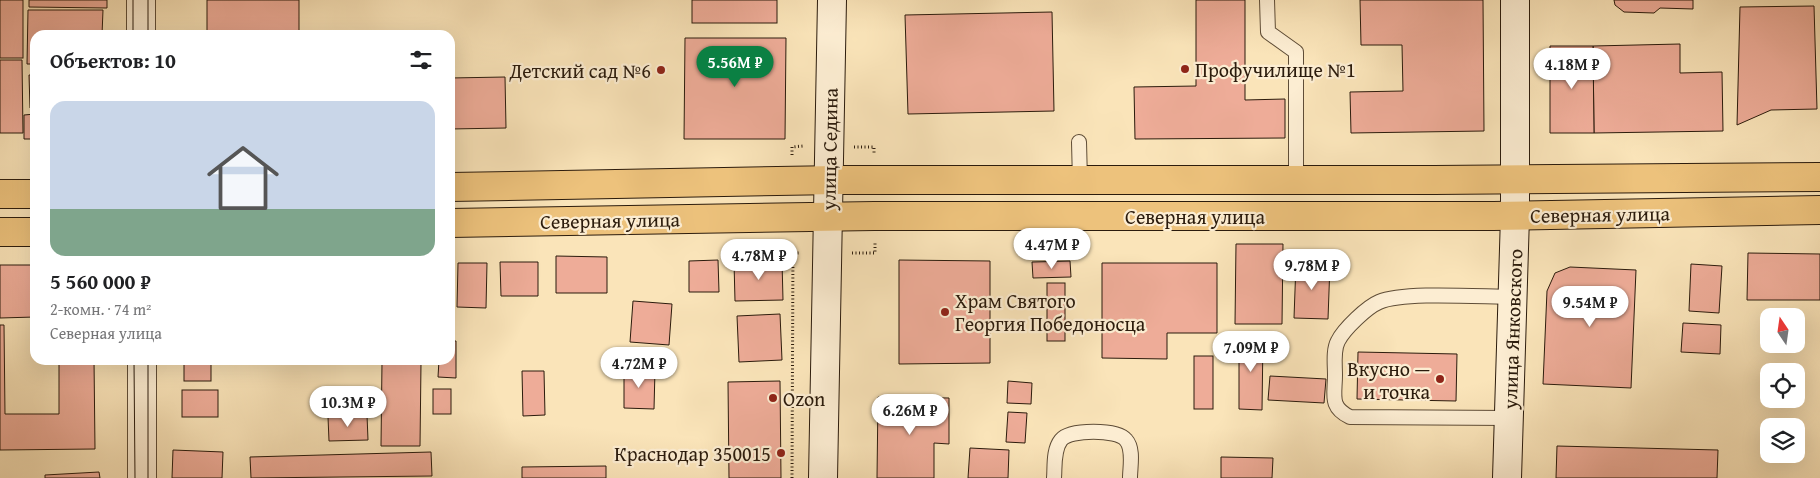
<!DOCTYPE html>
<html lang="ru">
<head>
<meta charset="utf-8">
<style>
	body { margin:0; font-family:"Gentium Book Plus",serif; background:#f2f2f2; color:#202124; height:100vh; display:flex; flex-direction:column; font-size:19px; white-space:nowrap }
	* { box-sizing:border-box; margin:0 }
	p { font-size:16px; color:#757577 }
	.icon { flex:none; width:28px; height:28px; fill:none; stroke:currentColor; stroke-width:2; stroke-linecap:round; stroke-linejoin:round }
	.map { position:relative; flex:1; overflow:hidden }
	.sheet { position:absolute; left:30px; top:30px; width:425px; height:335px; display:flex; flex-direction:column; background:#fff; border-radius:15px; box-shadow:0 5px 20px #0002 }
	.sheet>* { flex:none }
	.needle { width:32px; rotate:347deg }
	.buttons { position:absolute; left:1760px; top:308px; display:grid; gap:10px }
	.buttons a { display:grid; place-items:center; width:45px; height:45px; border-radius:10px; background:#fff; box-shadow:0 5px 20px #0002; font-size:25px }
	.price { position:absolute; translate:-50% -42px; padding:0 11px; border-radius:18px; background:#fff; color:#222; font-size:16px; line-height:32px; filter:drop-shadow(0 1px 2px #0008) }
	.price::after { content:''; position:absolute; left:50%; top:30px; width:15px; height:11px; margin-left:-8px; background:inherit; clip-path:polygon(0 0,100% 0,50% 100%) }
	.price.selected { background:#0b8043; color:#fff }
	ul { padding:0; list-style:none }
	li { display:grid; align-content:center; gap:10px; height:265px; padding:0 20px }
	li+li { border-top:1px solid #e0e0e0 }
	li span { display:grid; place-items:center; height:155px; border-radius:15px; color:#555 }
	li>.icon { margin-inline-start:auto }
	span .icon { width:90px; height:90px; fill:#fffc; stroke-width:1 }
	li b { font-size:21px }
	h2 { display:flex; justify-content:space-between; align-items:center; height:60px; padding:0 20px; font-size:21px }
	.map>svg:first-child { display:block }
</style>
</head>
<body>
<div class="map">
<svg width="1820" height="478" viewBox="0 0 1820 478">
	<rect width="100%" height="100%" fill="#fae4b9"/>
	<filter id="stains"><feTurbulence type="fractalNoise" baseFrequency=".004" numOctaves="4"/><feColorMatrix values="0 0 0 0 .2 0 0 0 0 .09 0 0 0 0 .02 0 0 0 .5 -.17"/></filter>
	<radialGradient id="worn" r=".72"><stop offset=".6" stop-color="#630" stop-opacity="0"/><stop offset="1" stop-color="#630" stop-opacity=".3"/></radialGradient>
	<!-- building -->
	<g fill="#eeac98" stroke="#2b1b0c">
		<rect x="0" y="0" width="23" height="58"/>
		<polygon points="29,0 107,0 107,8 29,7"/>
		<rect x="207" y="0" width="92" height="35"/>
		<rect x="692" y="0" width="85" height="23"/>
		<polygon points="1196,0 1245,0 1245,100 1285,99 1285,138 1135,139 1134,87 1196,86"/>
		<polygon points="1360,0 1483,0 1484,131 1351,133 1350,92 1403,91 1402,45 1361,45"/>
		<polygon points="1614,0 1693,0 1693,9 1660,8 1654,13 1624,12 1615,5"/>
		<polygon points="1814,6 1817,109 1771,110 1737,125 1740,7"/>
		<polygon points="28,10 103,10 102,35 35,35 35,64 27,64"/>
		<polygon points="1052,12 1054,111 908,114 905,15"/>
		<polygon points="685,38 786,38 785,139 684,139"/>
		<polygon points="1680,44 1680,73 1722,72 1723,131 1594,133 1593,46"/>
		<polygon points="1550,46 1593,46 1594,133 1550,133"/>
		<polygon points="0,60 22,60 23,133 0,133"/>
		<polygon points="29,75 35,75 35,108 30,108"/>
		<polygon points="505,77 506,128 450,129 450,78"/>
		<polygon points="35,114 35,139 24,139 24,115"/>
		<polygon points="1236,244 1283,244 1282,324 1235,324"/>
		<polygon points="1748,253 1820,254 1820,300 1747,300"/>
		<polygon points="556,256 607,257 607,293 556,293"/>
		<polygon points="718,260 719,292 689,292 689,261"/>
		<polygon points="899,260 990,261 990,363 899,364"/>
		<polygon points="782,261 783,300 735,301 734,262"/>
		<polygon points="1070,261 1071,277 1033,278 1032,262"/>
		<polygon points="500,262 538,262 538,296 501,296"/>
		<polygon points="458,263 487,263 486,308 457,307"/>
		<polygon points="1102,263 1217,263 1217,333 1167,333 1167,359 1102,358"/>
		<polygon points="1296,263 1330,264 1328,319 1294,318"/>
		<polygon points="1691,264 1722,266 1719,313 1689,311"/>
		<polygon points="0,265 35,265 35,317 0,318"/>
		<polygon points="1570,267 1636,270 1631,388 1543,384 1547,291 1555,273"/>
		<rect x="1047" y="283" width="18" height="58"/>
		<polygon points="633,301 672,304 669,345 630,342"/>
		<polygon points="780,314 782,360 739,362 737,316"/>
		<polygon points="1683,323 1721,325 1720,354 1681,352"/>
		<polygon points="0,325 4,325 5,414 59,414 59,360 94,360 95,449 0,450"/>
		<polygon points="1239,338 1263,338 1262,410 1239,409"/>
		<polygon points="450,341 456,341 456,378 438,377 439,360 450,360"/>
		<polygon points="1358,352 1457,354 1456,401 1357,399"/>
		<rect x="1194" y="356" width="19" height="53"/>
		<rect x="184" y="360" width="27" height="21"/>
		<polygon points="382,362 421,363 420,446 381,446"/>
		<polygon points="624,370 655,370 654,409 624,408"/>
		<polygon points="522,371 544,371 545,415 523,416"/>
		<polygon points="1270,376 1326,379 1324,403 1268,400"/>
		<polygon points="780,381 781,478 729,478 728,382"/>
		<polygon points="1008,381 1032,383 1031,404 1007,403"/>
		<rect x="433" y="389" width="18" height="25"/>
		<rect x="182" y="390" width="36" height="27"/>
		<polygon points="878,397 949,398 949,444 934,443 934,478 877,478"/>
		<polygon points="1008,412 1027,413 1025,443 1006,442"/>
		<polygon points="367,415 368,440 329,441 328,417"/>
		<polygon points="1557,446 1718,450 1717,478 1556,478"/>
		<polygon points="970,448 1009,450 1008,478 968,478"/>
		<polygon points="173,450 223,452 222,478 172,478"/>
		<polygon points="431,452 432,476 251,478 250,457"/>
		<polygon points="1221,457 1273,458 1272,478 1221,478"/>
		<polygon points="606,466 606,478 522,478 522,467"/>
		<polygon points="99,472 100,478 45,478 45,475"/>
	</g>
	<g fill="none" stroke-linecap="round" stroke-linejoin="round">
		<defs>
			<g id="lane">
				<polyline points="1267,0 1268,32 1296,52 1296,180"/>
				<polyline points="1079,142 1080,181"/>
				<path d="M1509 418 1350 417C1329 407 1335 395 1335 375 1335 365 1333 350 1338 341 1344 329 1367 307 1379 302 1404 291 1482 297 1513 297"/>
				<path d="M1054 478C1055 467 1053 450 1061 440 1070 429 1117 429 1126 440 1134 449 1130 467 1130 478"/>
			</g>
			<g id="street">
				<polyline points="141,0 141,35"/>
				<polyline points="142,360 142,478"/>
			</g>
			<g id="secondary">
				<polyline points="823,478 832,0"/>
				<polyline points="1507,478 1515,216 1515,0"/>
			</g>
			<g id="primary">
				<polyline points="450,187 838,180 1434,180 1820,177"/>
				<polyline points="0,194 35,194"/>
				<polyline points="450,223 874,216 1493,216 1820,210"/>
				<polyline points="0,232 35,232"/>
			</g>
		</defs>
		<!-- lane casing -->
		<use href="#lane" stroke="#5f4d37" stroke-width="16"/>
		<!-- street casing -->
		<use href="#street" stroke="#5f4d37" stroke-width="30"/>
		<!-- secondary casing -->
		<use href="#secondary" stroke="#2b1b0c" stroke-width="30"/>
		<!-- primary casing -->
		<use href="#primary" stroke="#2b1b0c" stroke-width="30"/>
		<!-- path -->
		<g stroke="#2b1b0c" stroke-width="3" stroke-dasharray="1 2.5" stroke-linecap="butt">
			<polyline points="854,147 874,147 874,153"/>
			<polyline points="792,155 792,147 803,146"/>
			<polyline points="794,253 801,253"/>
			<polyline points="852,253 875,253 875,242"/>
			<polyline points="792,478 793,244"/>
		</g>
		<!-- lane -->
		<use href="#lane" stroke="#fcedd2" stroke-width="14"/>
		<!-- street -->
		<use href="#street" stroke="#fcedd2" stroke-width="28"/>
		<!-- secondary -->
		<use href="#secondary" stroke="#fcedd2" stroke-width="28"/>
		<!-- primary -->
		<use href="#primary" stroke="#edc27c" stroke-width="28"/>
		<!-- tram -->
		<g stroke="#2b1b0c" stroke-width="1">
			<polyline points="133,0 133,35"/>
			<polyline points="148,35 148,0"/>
			<polyline points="134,360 135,478"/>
			<polyline points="148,360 148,478"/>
		</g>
	</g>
	<!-- markers -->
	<g fill="#8f2418" stroke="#fcedd2" stroke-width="2">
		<circle cx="1185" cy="69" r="5"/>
		<circle cx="661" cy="70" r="5"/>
		<circle cx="945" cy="312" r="5"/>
		<circle cx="1440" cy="379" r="5"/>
		<circle cx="773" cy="398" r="5"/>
		<circle cx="781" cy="453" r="5"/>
	</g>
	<g text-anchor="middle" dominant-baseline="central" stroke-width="4.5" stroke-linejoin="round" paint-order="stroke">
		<!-- poi labels -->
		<g font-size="20" fill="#2b1b0c" stroke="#fcedd2" text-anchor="start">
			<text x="1195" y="69">Профучилище №1</text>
			<text x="651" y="70" text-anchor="end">Детский сад №6</text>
			<text x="955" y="300">Храм Святого<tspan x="955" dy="23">Георгия Победоносца</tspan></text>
			<text x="1430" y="368" text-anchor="end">Вкусно —<tspan x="1430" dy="23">и точка</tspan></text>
			<text x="783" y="398">Ozon</text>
			<text x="771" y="453" text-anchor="end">Краснодар 350015</text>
		</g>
		<!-- street labels -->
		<g font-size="20" fill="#2b1b0c" stroke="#fcedd2">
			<text transform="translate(829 149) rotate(-89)">улица Седина</text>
			<text transform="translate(1600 214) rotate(-1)">Северная улица</text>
			<text x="1195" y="216">Северная улица</text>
			<text transform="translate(610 220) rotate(-1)">Северная улица</text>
			<text transform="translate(1512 329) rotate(-88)">улица Янковского</text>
		</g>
	</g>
	<rect width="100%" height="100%" filter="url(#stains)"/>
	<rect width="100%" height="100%" fill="url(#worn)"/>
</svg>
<div class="buttons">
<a><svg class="needle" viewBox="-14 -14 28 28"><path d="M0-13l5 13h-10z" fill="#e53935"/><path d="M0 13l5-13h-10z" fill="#757577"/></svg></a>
<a><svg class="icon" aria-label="locate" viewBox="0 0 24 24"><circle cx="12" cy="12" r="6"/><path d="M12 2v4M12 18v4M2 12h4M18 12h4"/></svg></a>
<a><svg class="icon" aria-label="layers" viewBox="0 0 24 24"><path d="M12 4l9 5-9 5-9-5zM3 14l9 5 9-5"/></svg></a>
</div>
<b class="price selected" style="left:735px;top:88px">5.56M ₽</b>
<b class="price" style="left:1572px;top:90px">4.18M ₽</b>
<b class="price" style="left:1052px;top:270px">4.47M ₽</b>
<b class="price" style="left:759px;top:281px">4.78M ₽</b>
<b class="price" style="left:1312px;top:291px">9.78M ₽</b>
<b class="price" style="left:1590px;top:328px">9.54M ₽</b>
<b class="price" style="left:1251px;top:373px">7.09M ₽</b>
<b class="price" style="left:639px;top:389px">4.72M ₽</b>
<b class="price" style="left:348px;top:428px">10.3M ₽</b>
<b class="price" style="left:910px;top:436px">6.26M ₽</b>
<section class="sheet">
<h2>Объектов: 10<svg class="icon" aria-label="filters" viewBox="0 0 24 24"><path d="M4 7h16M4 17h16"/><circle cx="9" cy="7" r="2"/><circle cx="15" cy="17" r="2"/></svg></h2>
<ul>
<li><span style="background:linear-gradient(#c9d6e8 70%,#7fa58c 0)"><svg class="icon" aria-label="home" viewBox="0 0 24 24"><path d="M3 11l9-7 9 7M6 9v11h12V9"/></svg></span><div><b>5 560 000 ₽</b><p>2-комн. · 74 m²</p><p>Северная улица</p></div></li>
</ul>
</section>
</div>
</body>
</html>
